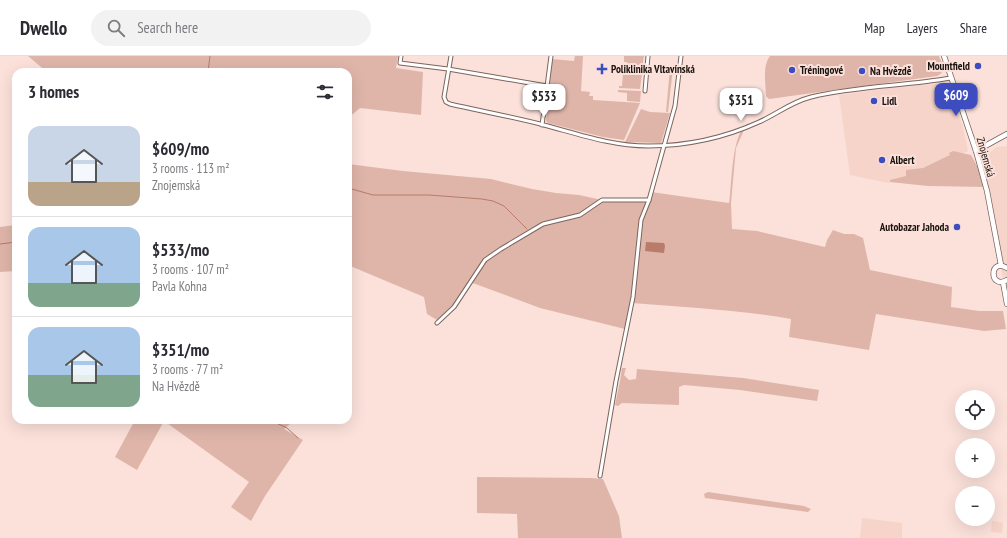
<!DOCTYPE html>
<html lang="en">
<head>
<meta charset="utf-8">
<style>
	body { margin:0; font-family:"PT Sans Narrow",sans-serif; background:#f2f2f3; color:#2b2b33; height:100vh; display:flex; flex-direction:column; font-size:15px; white-space:nowrap }
	* { box-sizing:border-box; margin:0 }
	p { font-size:13px; color:#7c7c81 }
	.icon { flex:none; width:22px; height:22px; fill:none; stroke:currentColor; stroke-width:2; stroke-linecap:round; stroke-linejoin:round }
	.map { position:relative; flex:1; overflow:hidden }
	.drawer { position:absolute; left:12px; top:12px; width:340px; height:356px; display:flex; flex-direction:column; background:#fff; border-radius:12px; box-shadow:0 4px 16px #0002 }
	.drawer>* { flex:none }
	.fabs { position:absolute; left:955px; top:334px; display:grid; gap:8px }
	.fabs a { display:grid; place-items:center; width:40px; height:40px; border-radius:50%; background:#fff; box-shadow:0 4px 16px #0002; font-size:20px }
	.price { position:absolute; translate:-50% -34px; padding:0 9px; border-radius:8px; background:#fff; color:#222; font-size:13px; line-height:26px; filter:drop-shadow(0 1px 2px #0008) }
	.price::after { content:''; position:absolute; left:50%; top:24px; width:12px; height:9px; margin-left:-6px; background:inherit; clip-path:polygon(0 0,100% 0,50% 100%) }
	.price.on { background:#3d4dc0; color:#fff }
	ul { padding:0; list-style:none }
	li { display:flex; align-items:center; gap:12px; height:100px; padding:0 16px }
	li+li { border-top:1px solid #e1e1e2 }
	li span { display:grid; place-items:center; flex:none; width:112px; height:80px; border-radius:12px; color:#555 }
	li>.icon { margin-inline-start:auto }
	span .icon { width:48px; height:48px; fill:#fffc; stroke-width:1 }
	li b { font-size:17px }
	h2 { display:flex; justify-content:space-between; align-items:center; height:48px; padding:0 16px; font-size:17px }
	header { display:flex; align-items:center; gap:24px; box-sizing:border-box; height:56px; padding:0 20px; background:#fff; border-bottom:1px solid #e1e1e2 }
	header strong { font-size:19px }
	nav { display:flex; gap:22px; margin-inline-start:auto; font-size:14px }
	.search { width:280px; height:36px; background:#f2f2f3; display:flex; align-items:center; gap:10px; box-sizing:border-box; padding:0 14px; border-radius:22px; color:#7c7c81; font-size:15px }
	.map>svg:first-child { display:block }
</style>
</head>
<body>
<header>
<strong>Dwello</strong>
<div class="search"><svg class="icon" aria-label="search" viewBox="0 0 24 24"><circle cx="10" cy="10" r="6"/><path d="M15 15l6 6"/></svg>Search here</div>
<nav><a>Map</a><a>Layers</a><a>Share</a></nav>
</header>
<div class="map">
<svg width="1007" height="482" viewBox="0 0 1007 482">
	<rect width="100%" height="100%" fill="#fbe1da"/>
	<!-- built -->
	<g fill="#f6d4ca">
		<polygon points="945,27 949,32 963,71 968,95 920,119 888,127 850,119 839,39 896,31"/>
		<polygon points="1007,90 1007,249 1002,217 983,121 984,101 997,91"/>
		<polygon points="862,462 902,467 902,482 860,482"/>
		<polygon points="992,465 1003,467 1002,477 991,476"/>
	</g>
	<!-- green -->
	<g fill="#dfb5a9">
		<polygon points="28,0 398,0 396,12 423,16 421,59 360,52 348,62 348,16 47,16"/>
		<polygon points="575,0 583,0 581,35 590,36 589,40 593,40 593,44 640,47 624,84 603,81 548,67 546,65 552,3 574,5"/>
		<polygon points="624,0 644,0 642,13 626,13 627,6 624,6"/>
		<path d="M770 0H939C942 8 947 16 937 20L769 43 766 40C766 28 762 10 770 0Z"/>
		<polygon points="670,12 673,12 668,56 666,56"/>
		<polygon points="626,16 642,18 640,33 619,32 619,30 622,30 623,17 626,17"/>
		<polygon points="618,34 641,35 640,46 627,45 627,37 618,36"/>
		<polygon points="641,53 650,56 670,57 661,87 625,86"/>
		<path d="M749 67 744 74 736 92 731 147 732 173 757 175 825 191 827 184 833 174 844 178H854L863 182 870 214 952 231 951 251 979 255H1003L1006 273 984 275 876 258 869 294 789 281 791 263C739 254 685 251 632 247L625 273 540 252 470 226 454 251 437 264 427 258 424 241 348 209V108L403 115 491 123 532 133 556 137 579 139 602 144H648L651 136 729 147C732 130 731 74 749 67Z"/>
		<polygon points="953,95 971,99 983,121 986,131 928,130 890,126 890,124 906,120 906,114 923,112 950,99 949,97"/>
		<polygon points="16,169 16,215 0,216 0,171"/>
		<polygon points="622,312 626,312 624,319 629,324 636,323 637,313 743,322 819,334 817,345 740,334 684,329 679,331 679,349 622,347 618,350 615,349 620,325"/>
		<polygon points="135,364 286,364 290,368 284,373 303,384 265,440 251,465 231,451 249,426 164,365 137,414 115,401"/>
		<polygon points="477,421 591,422 603,423 619,460 622,482 518,482 517,458 477,457"/>
		<polygon points="708,436 804,450 811,453 808,456 705,442 704,438"/>
	</g>
	<!-- water -->
	<polygon fill="#b97b6a" points="646,186 664,187 665,190 664,197 645,195"/>
	<g fill="none" stroke-linecap="round" stroke-linejoin="round">
		<!-- stream -->
		<g stroke="#b97b6a" stroke-width="1">
			<polyline points="208,16 210,0"/>
			<polyline points="348,132 373,139 429,139 482,143 493,145 504,150 527,173"/>
			<polyline points="0,188 16,186"/>
			<polyline points="270,364 287,372 298,382"/>
		</g>
		<defs>
			<g id="street">
				<polyline points="401,0 400,7 448,13 547,30"/>
				<path d="M451 0 444 41 446 46 450 48C481 55 513 61 544 69 578 78 612 90 648 90 686 90 724 82 759 66 777 58 791 46 811 41 856 30 905 30 951 22"/>
				<polyline points="645,35 648,0"/>
				<polyline points="542,69 551,0"/>
				<polyline points="437,267 454,251 485,204 501,193 543,168 580,159 602,144 649,144"/>
				<polyline points="600,420 616,325 633,241 641,164 649,144 675,50 681,0"/>
			</g>
			<g id="secondary">
				<polyline points="944,0 976,95 987,135 1001,209"/>
				<polyline points="976,95 1007,78"/>
				<path d="M1007 212C989 201 989 234 1007 224"/>
				<polyline points="1003,226 1007,248"/>
			</g>
		</defs>
		<!-- street casing -->
		<use href="#street" stroke="#7b655e" stroke-width="5"/>
		<!-- secondary casing -->
		<use href="#secondary" stroke="#7b655e" stroke-width="6"/>
		<!-- street -->
		<use href="#street" stroke="#fff" stroke-width="3"/>
		<!-- secondary -->
		<use href="#secondary" stroke="#fff" stroke-width="4.5"/>
	</g>
	<!-- markers -->
	<g fill="#3d4dc0" stroke="#fbe1da" stroke-width="1.5">
		<circle cx="978" cy="10" r="4"/>
		<path d="M600 7h4v4h4v4h-4v4h-4v-4h-4v-4h4z"/>
		<circle cx="792" cy="14" r="4"/>
		<circle cx="862" cy="15" r="4"/>
		<circle cx="874" cy="45" r="4"/>
		<circle cx="882" cy="104" r="4"/>
		<circle cx="957" cy="171" r="4"/>
	</g>
	<g text-anchor="middle" dominant-baseline="central" stroke-width="4" stroke-linejoin="round" paint-order="stroke">
		<!-- poi labels -->
		<g font-size="11" font-weight="bold" fill="#1a120f" stroke="#fbe1da" text-anchor="start">
			<text x="970" y="10" text-anchor="end">Mountfield</text>
			<text x="611" y="13">Poliklinika Vltavínská</text>
			<text x="800" y="14">Tréningové</text>
			<text x="870" y="15">Na Hvězdě</text>
			<text x="882" y="45">Lidl</text>
			<text x="890" y="104">Albert</text>
			<text x="949" y="171" text-anchor="end">Autobazar Jahoda</text>
		</g>
		<!-- street labels -->
		<g font-size="11" fill="#1a120f" stroke="#fbe1da">
			<text transform="translate(986 101) rotate(74)">Znojemská</text>
		</g>
	</g>
</svg>
<div class="fabs">
<a><svg class="icon" aria-label="locate" viewBox="0 0 24 24"><circle cx="12" cy="12" r="6"/><path d="M12 2v4M12 18v4M2 12h4M18 12h4"/></svg></a>
<a>+</a>
<a>−</a>
</div>
<b class="price on" style="left:956px;top:61px">$609</b>
<b class="price" style="left:544px;top:62px">$533</b>
<b class="price" style="left:741px;top:66px">$351</b>
<section class="drawer">
<h2>3 homes<svg class="icon" aria-label="filters" viewBox="0 0 24 24"><path d="M4 7h16M4 17h16"/><circle cx="9" cy="7" r="2"/><circle cx="15" cy="17" r="2"/></svg></h2>
<ul>
<li><span style="background:linear-gradient(#c9d6e8 70%,#b9a48a 0)"><svg class="icon" aria-label="home" viewBox="0 0 24 24"><path d="M3 11l9-7 9 7M6 9v11h12V9"/></svg></span><div><b>$609/mo</b><p>3 rooms · 113 m²</p><p>Znojemská</p></div></li>
<li><span style="background:linear-gradient(#a9c7e8 70%,#7fa58c 0)"><svg class="icon" aria-label="home" viewBox="0 0 24 24"><path d="M3 11l9-7 9 7M6 9v11h12V9"/></svg></span><div><b>$533/mo</b><p>3 rooms · 107 m²</p><p>Pavla Kohna</p></div></li>
<li><span style="background:linear-gradient(#a9c7e8 60%,#7fa58c 0)"><svg class="icon" aria-label="home" viewBox="0 0 24 24"><path d="M3 11l9-7 9 7M6 9v11h12V9"/></svg></span><div><b>$351/mo</b><p>3 rooms · 77 m²</p><p>Na Hvězdě</p></div></li>
</ul>
</section>
</div>
</body>
</html>
